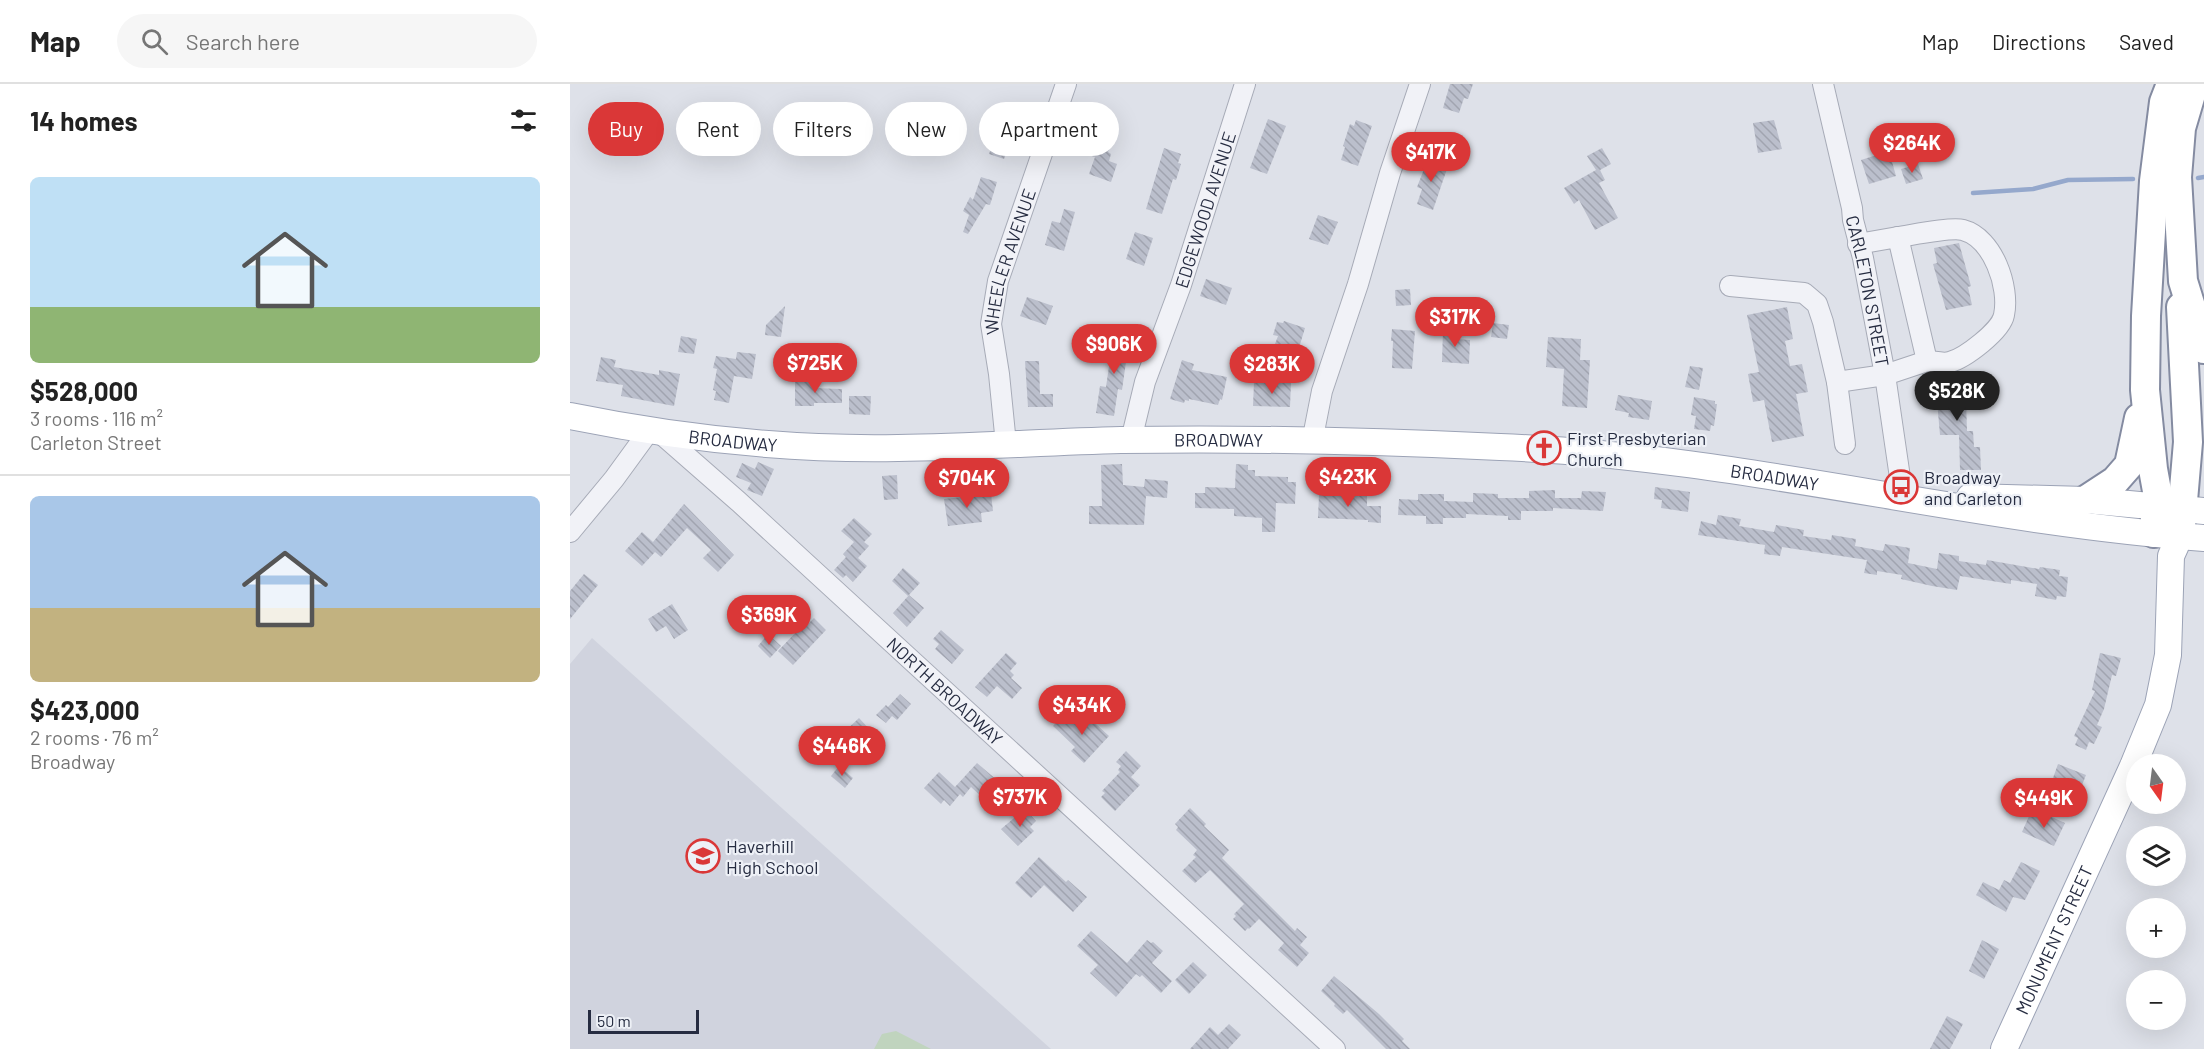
<!DOCTYPE html>
<html lang="en">
<head>
<meta charset="utf-8">
<style>
	body { margin:0; font-family:Barlow,sans-serif; background:#f6f6f6; color:#222; height:100vh; display:flex; flex-direction:column; font-size:22px; white-space:nowrap }
	* { box-sizing:border-box; margin:0 }
	p { font-size:20px; color:#767676 }
	.icon { flex:none; width:33px; height:33px; fill:none; stroke:currentColor; stroke-width:2; stroke-linecap:round; stroke-linejoin:round }
	.map { position:relative; flex:1; overflow:hidden }
	.details { display:flex; flex-direction:column; background:#fff; width:570px }
	.details>* { flex:none }
	.top-card { position:absolute; left:18px; top:18px; width:570px; height:54px; display:flex; gap:12px }
	.needle { width:39px; rotate:166deg }
	.fabs { position:absolute; left:1556px; top:670px; display:grid; gap:12px }
	.fabs a { display:grid; place-items:center; width:60px; height:60px; border-radius:50%; background:#fff; box-shadow:0 6px 24px #0002; font-size:30px }
	.scale { position:absolute; left:18px; bottom:15px; width:111px; box-sizing:border-box; padding-left:6px; border:3px solid #262c41; border-top:0; font-size:16px; line-height:21px; white-space:nowrap; color:#262c41; -webkit-text-stroke:4px #edf0f6; paint-order:stroke }
	.price { position:absolute; translate:-50% -51px; padding:0 14px; border-radius:21px; background:#da3737; color:#fff; font-size:20px; line-height:39px; filter:drop-shadow(0 2px 3px #0008) }
	.price::after { content:''; position:absolute; left:50%; top:36px; width:18px; height:14px; margin-left:-9px; background:inherit; clip-path:polygon(0 0,100% 0,50% 100%) }
	.price.current { background:#222; color:#fff }
	ul { padding:0; list-style:none }
	li { display:grid; align-content:center; gap:12px; height:318px; padding:0 30px }
	li+li { border-top:2px solid #e0e0e0 }
	li span { display:grid; place-items:center; height:186px; border-radius:9px; color:#555 }
	li>.icon { margin-inline-start:auto }
	span .icon { width:108px; height:108px; fill:#fffc; stroke-width:1 }
	li b { font-size:26px }
	h2 { display:flex; justify-content:space-between; align-items:center; height:72px; padding:0 30px; font-size:26px }
	.tag { padding:0 21px; border-radius:27px; background:#fff; box-shadow:0 6px 24px #0002; font-size:21px; line-height:54px }
	.tag.current { background:#da3737; color:#fff }
	header { display:flex; align-items:center; gap:36px; box-sizing:border-box; height:84px; padding:0 30px; background:#fff; border-bottom:2px solid #e0e0e0 }
	header strong { font-size:28px }
	nav { display:flex; gap:33px; margin-inline-start:auto; font-size:21px }
	.search { width:420px; height:54px; background:#f6f6f6; display:flex; align-items:center; gap:15px; box-sizing:border-box; padding:0 21px; border-radius:33px; color:#767676; font-size:22px }
	main { display:flex; flex:1; min-height:0 }
	.map>svg:first-child { display:block }
</style>
</head>
<body>
<header>
<strong>Map</strong>
<div class="search"><svg class="icon" aria-label="search" viewBox="0 0 24 24"><circle cx="10" cy="10" r="6"/><path d="M15 15l6 6"/></svg>Search here</div>
<nav><a>Map</a><a>Directions</a><a>Saved</a></nav>
</header>
<main>
<section class="details">
<h2>14 homes<svg class="icon" aria-label="filters" viewBox="0 0 24 24"><path d="M4 7h16M4 17h16"/><circle cx="9" cy="7" r="2"/><circle cx="15" cy="17" r="2"/></svg></h2>
<ul>
<li><span style="background:linear-gradient(#bfe0f5 70%,#8fb573 0)"><svg class="icon" aria-label="home" viewBox="0 0 24 24"><path d="M3 11l9-7 9 7M6 9v11h12V9"/></svg></span><div><b>$528,000</b><p>3 rooms · 116 m²</p><p>Carleton Street</p></div></li>
<li><span style="background:linear-gradient(#a9c7e8 60%,#c2b280 0)"><svg class="icon" aria-label="home" viewBox="0 0 24 24"><path d="M3 11l9-7 9 7M6 9v11h12V9"/></svg></span><div><b>$423,000</b><p>2 rooms · 76 m²</p><p>Broadway</p></div></li>
</ul>
</section>
<div class="map">
<svg width="1634" height="965" viewBox="0 0 1634 965">
	<defs>
		<pattern id="building-back-hatch" width="6" height="6" patternUnits="userSpaceOnUse" patternTransform="scale(1.5)"><rect width="6" height="6" fill="#bbbfcc"/><path d="M-1 5l2 2M0 0l6 6M5-1l2 2" fill="none" stroke="#a1a4b0"/></pattern>
	</defs>
	<rect width="100%" height="100%" fill="#dee1e9"/>
	<!-- built -->
	<polygon fill="#d0d3de" points="22,554 481,965 0,965 0,580"/>
	<!-- garden -->
	<polygon fill="#c0d4be" points="326,947 361,965 304,965 312,950"/>
	<g fill="none" stroke-linecap="round" stroke-linejoin="round">
		<!-- stream -->
		<g stroke="#95a8cc" stroke-width="4.5">
			<polyline points="1628,94 1634,93"/>
			<polyline points="1403,109 1463,105 1498,96 1563,95"/>
		</g>
	</g>
	<!-- building -->
	<g fill="url(#building-back-hatch)">
		<polygon points="880,0 903,0 898,15 894,14 889,29 873,24"/>
		<polygon points="429,32 448,38 434,75 419,70 424,56 422,55"/>
		<polygon points="698,35 716,42 697,90 680,84"/>
		<polygon points="786,36 802,42 788,82 771,76 775,63 773,62 780,40 784,42"/>
		<polygon points="1204,36 1212,65 1188,69 1183,39"/>
		<polygon points="510,45 542,56 538,68 541,70 539,77 547,80 541,98 519,90 525,73 503,66"/>
		<polygon points="594,64 611,70 608,79 611,80 606,96 603,95 592,130 576,125"/>
		<polygon points="1032,64 1041,80 1030,86 1035,96 1029,99 1048,134 1025,146 1009,116 1004,120 994,104 1026,86 1017,72"/>
		<polygon points="1319,67 1326,92 1299,100 1291,76"/>
		<polygon points="858,75 878,82 863,126 847,120 852,105 847,103"/>
		<polygon points="1348,80 1353,95 1336,100 1331,85"/>
		<polygon points="411,93 427,98 420,121 416,120 398,150 393,148 399,131 393,127 400,113 403,116"/>
		<polygon points="494,125 505,128 494,167 475,161 482,137 490,139"/>
		<polygon points="748,131 768,138 758,161 739,155"/>
		<polygon points="565,148 583,154 574,182 556,175"/>
		<polygon points="1389,159 1401,202 1398,203 1402,221 1376,226 1363,180 1367,179 1364,164"/>
		<polygon points="636,195 662,204 656,221 630,212"/>
		<polygon points="840,205 841,221 826,222 825,206"/>
		<polygon points="457,213 483,222 476,241 450,232"/>
		<polygon points="215,222 211,253 195,251 196,241"/>
		<polygon points="1217,223 1223,255 1215,257 1220,282 1232,280 1238,308 1226,310 1234,352 1202,358 1194,316 1183,318 1178,290 1189,288 1177,231"/>
		<polygon points="714,237 735,244 728,267 705,260 708,252 703,251 707,238 713,239"/>
		<polygon points="923,239 939,241 937,255 921,253"/>
		<polygon points="548,242 559,246 551,270 557,271 552,306 548,305 544,332 526,329 530,302 536,303 542,262"/>
		<polygon points="822,245 845,247 842,285 822,284 823,257 821,257"/>
		<polygon points="873,246 887,246 886,255 900,256 899,280 872,278"/>
		<polygon points="111,252 127,255 124,270 108,268"/>
		<polygon points="978,253 1011,255 1010,276 1020,276 1017,324 992,322 994,285 976,283"/>
		<polygon points="167,268 186,270 182,295 164,292 159,319 144,316 146,307 143,306 147,285 143,284 146,272 166,275"/>
		<polygon points="31,273 46,276 44,283 89,291 89,286 110,290 104,322 51,312 53,301 26,297"/>
		<polygon points="612,276 624,280 622,286 657,293 652,316 650,315 648,321 619,315 619,317 615,316 614,319 600,315"/>
		<polygon points="455,277 469,277 470,310 483,310 483,323 458,323"/>
		<polygon points="1120,282 1133,284 1129,306 1115,303"/>
		<polygon points="1392,294 1394,314 1396,314 1397,347 1403,347 1404,363 1410,363 1411,386 1390,386 1389,351 1370,351 1366,306 1369,306 1368,296"/>
		<polygon points="243,295 243,304 272,305 272,319 244,319 244,322 225,322 225,296"/>
		<polygon points="684,298 721,299 720,323 683,322"/>
		<polygon points="1048,311 1082,317 1079,336 1058,333 1059,329 1045,326"/>
		<polygon points="279,312 301,312 300,331 279,330"/>
		<polygon points="1124,313 1145,317 1145,320 1147,320 1144,342 1141,341 1140,347 1124,345 1126,332 1121,331"/>
		<polygon points="188,378 204,385 192,412 177,406 181,399 166,393 172,379 185,385"/>
		<polygon points="552,380 553,401 574,403 575,395 598,397 597,414 576,412 574,441 519,440 519,422 532,422 531,381"/>
		<polygon points="666,380 678,381 678,386 685,386 685,392 718,393 718,398 726,398 725,420 706,419 705,448 692,448 692,434 664,432 664,425 625,424 625,409 635,409 635,403 665,404"/>
		<polygon points="327,391 328,415 314,416 312,392"/>
		<polygon points="1085,403 1120,408 1118,428 1091,424 1092,416 1084,415"/>
		<polygon points="985,406 985,414 1011,414 1012,407 1036,408 1033,427 983,424 983,427 951,427 951,436 938,436 938,432 896,430 896,434 873,434 873,440 856,440 856,432 828,431 829,415 848,416 848,410 874,410 874,417 903,418 903,409 928,410 928,414 959,414 959,407"/>
		<polygon points="421,410 423,427 411,429 412,438 378,442 374,415"/>
		<polygon points="749,410 797,412 797,422 811,422 811,439 798,438 798,436 748,434"/>
		<polygon points="114,420 164,471 148,488 133,474 141,466 117,444 91,473 85,468 72,482 55,467 72,448 83,458"/>
		<polygon points="1148,431 1171,435 1169,442 1204,448 1206,441 1234,446 1233,452 1261,456 1262,451 1286,455 1285,462 1313,467 1315,460 1340,464 1338,479 1367,485 1369,469 1389,472 1389,477 1416,481 1417,476 1469,485 1470,483 1490,486 1489,492 1498,493 1496,513 1487,512 1486,516 1465,512 1467,500 1441,496 1441,500 1390,492 1387,506 1362,502 1331,495 1332,491 1307,487 1307,491 1294,489 1297,476 1212,463 1210,472 1194,470 1195,461 1128,451 1131,437 1146,441"/>
		<polygon points="284,434 302,450 294,458 299,462 288,474 297,482 283,498 276,491 273,494 264,486 276,473 273,470 284,458 271,447"/>
		<polygon points="333,484 350,499 338,512 322,497"/>
		<polygon points="14,490 28,501 0,535 0,507"/>
		<polygon points="339,511 354,524 337,543 323,529"/>
		<polygon points="102,520 118,546 104,555 96,542 86,548 78,535"/>
		<polygon points="244,534 256,546 223,581 208,567 228,546 230,548"/>
		<polygon points="371,546 394,566 382,580 365,565 369,560 363,555"/>
		<polygon points="198,550 211,562 200,574 188,562"/>
		<polygon points="436,569 447,579 440,587 444,591 441,594 452,604 442,615 427,602 417,613 405,603"/>
		<polygon points="1530,569 1551,574 1546,592 1542,591 1534,625 1527,641 1532,643 1524,660 1519,658 1516,666 1505,661 1508,654 1504,652 1525,607 1522,606"/>
		<polygon points="330,610 341,620 327,636 322,632 316,639 306,631 316,621 318,623"/>
		<polygon points="495,629 507,640 516,631 539,652 514,679 501,667 505,663 483,642"/>
		<polygon points="289,634 301,647 283,664 271,651"/>
		<polygon points="556,667 571,682 561,693 570,701 545,727 531,713 535,709 532,707 550,688 548,686 551,682 546,678"/>
		<polygon points="407,679 428,697 413,714 401,703 393,713 390,710 380,722 374,716 371,720 354,704 369,688 385,703"/>
		<polygon points="1488,680 1516,691 1507,714 1487,706 1491,697 1483,694"/>
		<polygon points="269,682 283,694 275,704 261,692"/>
		<polygon points="620,724 636,740 634,742 659,766 652,774 725,847 727,844 737,853 730,861 739,869 727,883 708,866 714,859 689,835 679,845 678,844 675,847 663,835 666,832 664,830 674,820 640,786 625,799 612,787 626,773 623,771 627,766 606,746 608,743 605,740"/>
		<polygon points="455,725 466,737 460,743 464,747 448,762 431,745"/>
		<polygon points="1460,730 1473,735 1475,730 1495,739 1484,762 1452,748"/>
		<polygon points="469,773 496,798 498,796 517,813 503,828 474,801 461,814 445,799"/>
		<polygon points="1451,778 1470,787 1455,816 1443,813 1436,828 1406,811 1413,798 1429,806 1434,796 1440,799"/>
		<polygon points="521,847 557,879 577,856 581,859 583,858 593,867 582,879 602,897 591,909 572,891 570,893 566,890 546,913 520,889 528,881 507,862"/>
		<polygon points="1412,856 1429,865 1414,895 1399,887"/>
		<polygon points="623,878 637,891 619,910 605,896"/>
		<polygon points="764,892 809,930 834,955 832,957 840,965 816,965 777,926 773,930 764,922 765,920 751,907"/>
		<polygon points="1377,932 1393,940 1380,965 1360,965"/>
		<polygon points="659,940 671,951 658,965 620,965 640,943 648,951"/>
	</g>
	<g fill="none" stroke-linecap="round" stroke-linejoin="round">
		<defs>
			<g id="minor">
				<path id="s1" d="M1253 0 1282 124 1283 136 1293 174 1315 291 1333 414"/>
				<path d="M1328 153C1342 151 1381 143 1393 146 1423 154 1440 203 1434 231 1431 247 1395 274 1380 278 1373 280 1363 277 1357 277"/>
				<polyline points="1160,202 1234,209 1247,220 1253,238 1267,298 1315,291 1357,277 1328,153 1288,160"/>
				<polyline points="1267,298 1275,360"/>
				<path id="s2" d="M89 348 169 418 765 965"/>
				<path id="s3" d="M561 356 575 298 611 201 675 0"/>
				<polyline points="742,358 752,307 788,200 820,89 850,0"/>
				<path id="s4" d="M436 360 429 290 421 240 428 197 496 0"/>
				<polyline points="0,448 44,395 79,347"/>
			</g>
			<g id="major">
				<path id="s5" d="M0 332C108 354 218 366 328 364 402 363 476 358 551 356 677 354 804 357 930 363 1167 372 1398 437 1634 454"/>
				<polyline points="1400,413 1516,416 1634,427"/>
				<path id="s6" d="M1434 965 1563 682 1588 621 1598 571 1601 472 1610 452"/>
			</g>
			<g id="highway">
				<polyline points="1624,0 1611,44 1607,93 1613,197 1634,265"/>
				<polyline points="1516,416 1545,397 1559,381 1569,334"/>
				<polyline points="1584,449 1587,407 1583,385 1575,306 1576,232 1584,97 1594,18 1601,0"/>
				<polyline points="1610,452 1618,358 1611,223"/>
			</g>
		</defs>
		<!-- minor casing -->
		<use href="#minor" stroke="#a7abb7" stroke-width="22"/>
		<!-- major casing -->
		<use href="#major" stroke="#9ca3b6" stroke-width="28"/>
		<!-- highway casing -->
		<use href="#highway" stroke="#848ba1" stroke-width="32"/>
		<!-- minor -->
		<use href="#minor" stroke="#f1f2f7" stroke-width="20"/>
		<!-- major -->
		<use href="#major" stroke="#fff" stroke-width="26"/>
		<!-- highway -->
		<use href="#highway" stroke="#fff" stroke-width="28"/>
	</g>
	<!-- icons -->
	<defs>
		<symbol id="church-ring" viewBox="-11 -11 22 22"><circle r="9.5" fill="#edf0f6" stroke="#da3737" stroke-width="1.5"/><path d="M-1.2-6h2.4v3.5h3.3v2.4h-3.3V6h-2.4V-.1h-3.3v-2.4h3.3Z" fill="#da3737"/></symbol>
		<symbol id="bus-ring" viewBox="-11 -11 22 22"><circle r="9.5" fill="#edf0f6" stroke="#da3737" stroke-width="1.5"/><path d="M-5-6H5V4H4V6H2V4H-2V6H-4V4H-5ZM-3.5-4V0h7V-4ZM-3.5 1.2v1.5H-2V1.2ZM2 1.2v1.5H3.5V1.2Z" fill="#da3737"/></symbol>
		<symbol id="school-ring" viewBox="-11 -11 22 22"><circle r="9.5" fill="#edf0f6" stroke="#da3737" stroke-width="1.5"/><path d="M0-5L7-2L0 1L-7-2ZM-4 1L0 2.5L4 1V4Q0 6-4 4Z" fill="#da3737"/></symbol>
	</defs>
	<g fill-rule="evenodd">
		<use href="#church-ring" x="955" y="345" width="38" height="38"/>
		<use href="#bus-ring" x="1312" y="384" width="38" height="38"/>
		<use href="#school-ring" x="114" y="753" width="38" height="38"/>
	</g>
	<g text-anchor="middle" dominant-baseline="central" stroke-width="4.5" stroke-linejoin="round" paint-order="stroke">
		<!-- street labels -->
		<g font-size="18" fill="#262c41" stroke="#edf0f6">
			<text stroke="none"><textPath href="#s3" startOffset="242">EDGEWOOD AVENUE</textPath></text>
			<text stroke="none"><textPath href="#s4" startOffset="186">WHEELER AVENUE</textPath></text>
			<text stroke="none"><textPath href="#s1" startOffset="212">CARLETON STREET</textPath></text>
			<text stroke="none"><textPath href="#s5" startOffset="165">BROADWAY</textPath></text>
			<text stroke="none"><textPath href="#s5" startOffset="651">BROADWAY</textPath></text>
			<text stroke="none"><textPath href="#s5" startOffset="1209">BROADWAY</textPath></text>
			<text stroke="none"><textPath href="#s2" startOffset="386">NORTH BROADWAY</textPath></text>
			<text stroke="none"><textPath href="#s6" startOffset="120">MONUMENT STREET</textPath></text>
		</g>
		<!-- poi labels -->
		<g font-size="18" fill="#262c41" stroke="#edf0f6" text-anchor="start">
			<text x="997" y="354">First Presbyterian<tspan x="997" dy="21">Church</tspan></text>
			<text x="1354" y="393">Broadway<tspan x="1354" dy="21">and Carleton</tspan></text>
			<text x="156" y="762">Haverhill<tspan x="156" dy="21">High School</tspan></text>
		</g>
	</g>
</svg>
<div class="fabs">
<a><svg class="needle" viewBox="-14 -14 28 28"><path d="M0-13l5 13h-10z" fill="#e53935"/><path d="M0 13l5-13h-10z" fill="#767676"/></svg></a>
<a><svg class="icon" aria-label="layers" viewBox="0 0 24 24"><path d="M12 4l9 5-9 5-9-5zM3 14l9 5 9-5"/></svg></a>
<a>+</a>
<a>−</a>
</div>
<div class="scale">50 m</div>
<b class="price" style="left:1342px;top:90px">$264K</b>
<b class="price" style="left:861px;top:99px">$417K</b>
<b class="price" style="left:885px;top:264px">$317K</b>
<b class="price" style="left:544px;top:291px">$906K</b>
<b class="price" style="left:245px;top:310px">$725K</b>
<b class="price" style="left:702px;top:311px">$283K</b>
<b class="price current" style="left:1387px;top:338px">$528K</b>
<b class="price" style="left:778px;top:424px">$423K</b>
<b class="price" style="left:397px;top:425px">$704K</b>
<b class="price" style="left:199px;top:562px">$369K</b>
<b class="price" style="left:512px;top:652px">$434K</b>
<b class="price" style="left:272px;top:693px">$446K</b>
<b class="price" style="left:450px;top:744px">$737K</b>
<b class="price" style="left:1474px;top:745px">$449K</b>
<div class="top-card">
<a class="tag current">Buy</a>
<a class="tag">Rent</a>
<a class="tag">Filters</a>
<a class="tag">New</a>
<a class="tag">Apartment</a>
</div>
</div>
</main>
</body>
</html>
